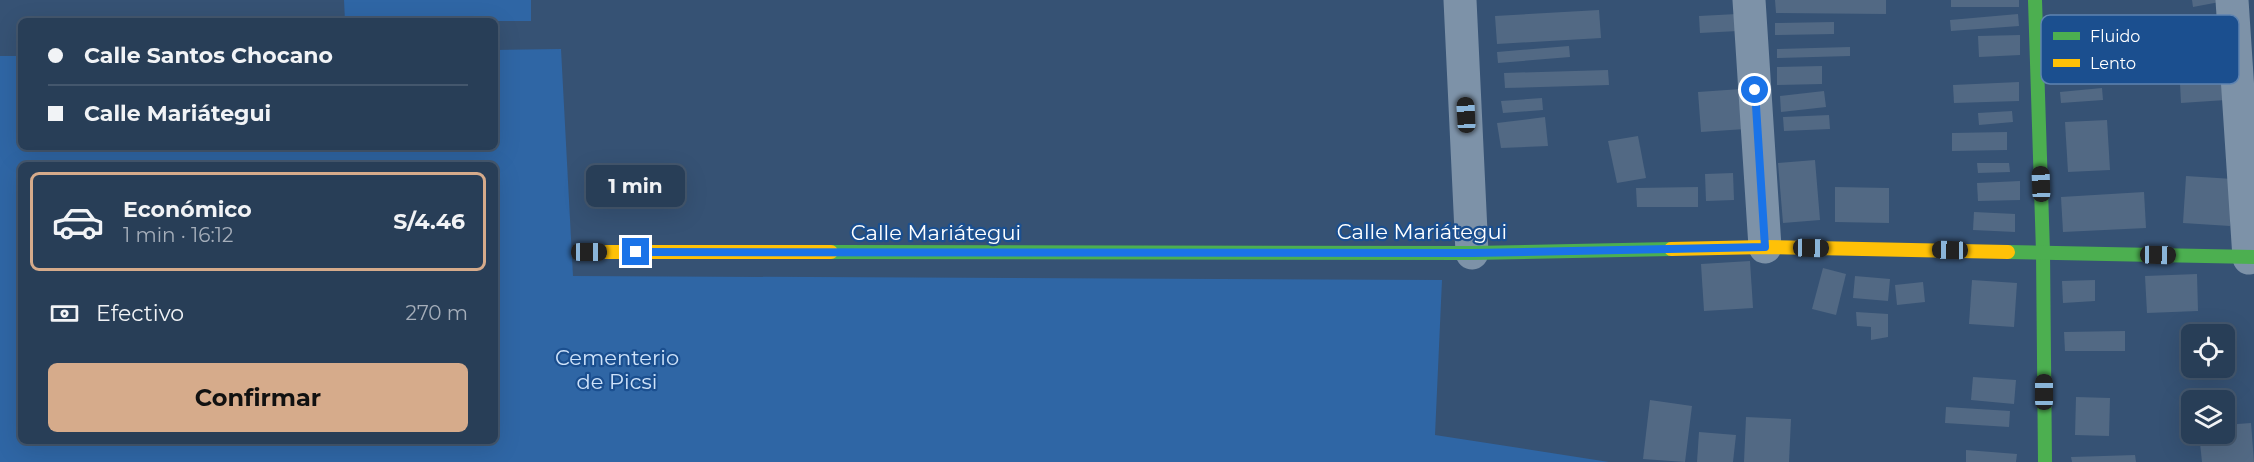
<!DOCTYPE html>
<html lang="es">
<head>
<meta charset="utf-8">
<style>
	:root { --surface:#283e57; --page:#30455d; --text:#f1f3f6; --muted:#a5aeba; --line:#44576d; --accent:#d6ab8b }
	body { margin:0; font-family:Montserrat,sans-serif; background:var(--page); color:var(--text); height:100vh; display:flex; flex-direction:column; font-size:22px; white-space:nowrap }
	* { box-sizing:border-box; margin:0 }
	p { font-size:20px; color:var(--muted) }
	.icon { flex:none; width:33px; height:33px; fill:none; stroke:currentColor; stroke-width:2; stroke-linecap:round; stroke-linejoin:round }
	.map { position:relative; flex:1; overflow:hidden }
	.drawer { position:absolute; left:18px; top:162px; width:480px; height:282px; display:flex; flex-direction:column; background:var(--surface); border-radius:9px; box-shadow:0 6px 24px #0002,0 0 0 2px var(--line) }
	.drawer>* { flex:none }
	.hud { position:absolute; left:18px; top:18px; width:480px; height:132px; border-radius:9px; box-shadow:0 6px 24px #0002,0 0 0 2px var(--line); display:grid; align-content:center; height:132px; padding:0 30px; background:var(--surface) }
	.controls { position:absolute; left:2181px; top:324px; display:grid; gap:12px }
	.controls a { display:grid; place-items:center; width:54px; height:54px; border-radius:9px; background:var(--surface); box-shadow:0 6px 24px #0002,0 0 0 2px var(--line); font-size:30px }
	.end { position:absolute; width:27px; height:27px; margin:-14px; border:8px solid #1a73e8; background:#fff; box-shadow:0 0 0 3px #fff }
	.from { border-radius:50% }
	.bubble { position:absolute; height:42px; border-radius:9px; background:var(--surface); box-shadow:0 6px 24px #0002,0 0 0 2px var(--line); font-size:20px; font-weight:700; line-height:42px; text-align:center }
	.car { position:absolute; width:18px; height:36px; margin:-18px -9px; border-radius:8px; box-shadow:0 0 4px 2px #0007; background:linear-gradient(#222 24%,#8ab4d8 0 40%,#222 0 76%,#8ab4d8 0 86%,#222 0) }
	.hud b { display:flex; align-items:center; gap:21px; height:57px; font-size:22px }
	.hud b+b { border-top:2px solid var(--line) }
	.hud i { width:15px; height:15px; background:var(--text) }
	ul { padding:10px 0 0; list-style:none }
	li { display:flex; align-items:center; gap:18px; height:99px; margin:0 12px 9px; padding:0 18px; border:3px solid transparent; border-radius:9px }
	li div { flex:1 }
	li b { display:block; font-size:22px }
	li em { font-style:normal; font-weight:700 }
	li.selected { border-color:var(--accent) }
	li>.icon { width:54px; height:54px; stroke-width:1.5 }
	.pay { display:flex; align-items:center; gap:15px; height:66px; padding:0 30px; font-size:22px }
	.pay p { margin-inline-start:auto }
	.action { display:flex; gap:12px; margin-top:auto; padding:12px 30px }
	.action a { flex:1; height:69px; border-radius:9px; background:var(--accent); color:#111; font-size:24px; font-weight:700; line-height:69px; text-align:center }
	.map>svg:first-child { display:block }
	.green { fill:#2f66a5; fill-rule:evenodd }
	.building { fill:#526984 }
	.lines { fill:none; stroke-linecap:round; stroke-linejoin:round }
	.street { stroke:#7d92a8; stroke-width:33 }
	.fast { stroke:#4caf50; stroke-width:14 }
	.slow { stroke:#ffc107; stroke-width:14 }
	.route { stroke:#1a73e8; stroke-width:8 }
	.labels { text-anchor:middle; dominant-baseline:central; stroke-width:4.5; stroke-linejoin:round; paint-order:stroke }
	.street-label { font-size:21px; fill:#fff; stroke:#1b4f8f }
	.park-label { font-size:21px; fill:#cfe3fa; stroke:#1b4f8f }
	.key { fill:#1b4f8f; stroke:#5f84b1; stroke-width:1.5 }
	.key-label { font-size:16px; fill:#fff }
</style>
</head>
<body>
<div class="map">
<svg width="2254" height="462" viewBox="0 0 2254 462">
	<rect width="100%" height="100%" fill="#365274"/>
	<g class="green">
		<path d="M 344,0 L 531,0 L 531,21 L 345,21 Z"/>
		<path d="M 561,49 L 573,276 L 1442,280 L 1435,435 L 1609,462 L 0,462 L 0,56 L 21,56 L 21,147 L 495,147 L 495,50 ZM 21,165 L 495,165 L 495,441 L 21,441 Z"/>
	</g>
	<g class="building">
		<path d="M 1775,0 L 1886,0 L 1886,14 L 1776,13 Z"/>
		<rect x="1951" y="0" width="68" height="7"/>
		<path d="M 2192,0 L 2225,0 L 2225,1 L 2193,7 Z"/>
		<path d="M 1599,10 L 1601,38 L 1497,44 L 1495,16 Z"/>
		<path d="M 1737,14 L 1738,31 L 1700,33 L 1699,16 Z"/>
		<path d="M 2018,14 L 2019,26 L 1951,31 L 1950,20 Z"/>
		<path d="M 1834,22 L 1834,34 L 1775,35 L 1775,23 Z"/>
		<path d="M 2020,35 L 2020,55 L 1979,57 L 1978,36 Z"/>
		<path d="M 1569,46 L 1570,57 L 1498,63 L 1497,52 Z"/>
		<path d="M 1850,47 L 1850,56 L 1777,58 L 1777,49 Z"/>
		<path d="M 1822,66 L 1822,84 L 1777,85 L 1777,67 Z"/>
		<path d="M 1608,70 L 1609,85 L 1505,88 L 1504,73 Z"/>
		<path d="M 2224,80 L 2226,100 L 2181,103 L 2180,83 Z"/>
		<path d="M 2019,82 L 2019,101 L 1954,103 L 1953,85 Z"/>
		<path d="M 2102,88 L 2103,100 L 2061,103 L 2060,92 Z"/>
		<path d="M 1741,89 L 1745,129 L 1701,132 L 1698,92 Z"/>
		<path d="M 1824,91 L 1826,107 L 1781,112 L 1780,96 Z"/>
		<path d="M 1542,98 L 1543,110 L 1503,113 L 1501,101 Z"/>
		<path d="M 2012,111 L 2013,122 L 1979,125 L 1978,113 Z"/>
		<path d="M 1829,115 L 1830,129 L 1784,131 L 1783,117 Z"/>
		<path d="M 1545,117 L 1548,146 L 1501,148 L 1497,123 Z"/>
		<path d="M 2107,120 L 2110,170 L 2068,172 L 2065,122 Z"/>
		<path d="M 2007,132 L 2007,150 L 1952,151 L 1952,133 Z"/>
		<path d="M 1638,136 L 1646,178 L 1617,183 L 1608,141 Z"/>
		<path d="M 1815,160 L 1820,220 L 1783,223 L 1778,163 Z"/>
		<path d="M 1977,163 L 2009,163 L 2010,172 L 1978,173 Z"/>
		<path d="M 1733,173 L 1734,200 L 1706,201 L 1705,174 Z"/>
		<path d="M 2186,176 L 2233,179 L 2230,226 L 2183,223 Z"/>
		<path d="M 2020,181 L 2020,200 L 1978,201 L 1977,183 Z"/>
		<path d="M 1698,187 L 1698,207 L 1637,207 L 1636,188 Z"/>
		<path d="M 1835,187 L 1889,188 L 1889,223 L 1835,222 Z"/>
		<path d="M 2144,192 L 2146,228 L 2063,232 L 2061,197 Z"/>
		<path d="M 1974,212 L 2015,214 L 2015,232 L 1973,230 Z"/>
		<path d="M 1750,261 L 1753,308 L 1704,311 L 1701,264 Z"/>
		<path d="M 1823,268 L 1846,274 L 1836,315 L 1812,309 Z"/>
		<path d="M 2197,274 L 2198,311 L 2147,313 L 2145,276 Z"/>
		<path d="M 1855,276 L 1890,279 L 1888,301 L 1853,298 Z"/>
		<path d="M 1972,280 L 2017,283 L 2014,327 L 1969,324 Z"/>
		<path d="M 2095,280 L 2095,301 L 2063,303 L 2062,281 Z"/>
		<path d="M 1923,282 L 1925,302 L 1897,305 L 1895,285 Z"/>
		<path d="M 1856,312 L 1888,314 L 1888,337 L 1871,340 L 1871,327 L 1857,326 Z"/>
		<path d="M 2125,331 L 2125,351 L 2065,351 L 2064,332 Z"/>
		<path d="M 1973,377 L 2016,380 L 2014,404 L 1971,400 Z"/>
		<path d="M 2076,397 L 2110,398 L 2109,436 L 2075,435 Z"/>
		<path d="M 1650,400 L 1692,406 L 1685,462 L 1643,459 Z"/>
		<path d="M 1946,407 L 2010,411 L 2009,427 L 1945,423 Z"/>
		<path d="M 1746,417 L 1791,419 L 1789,462 L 1744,462 Z"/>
		<path d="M 2251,423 L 2254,462 L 2202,462 L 2199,434 L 2224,434 L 2224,425 Z"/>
		<path d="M 1699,432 L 1736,435 L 1733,462 L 1697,462 Z"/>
		<path d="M 1966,450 L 2017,454 L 2016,462 L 1966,462 Z"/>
		<path d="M 2135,455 L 2136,462 L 2072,462 L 2071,457 Z"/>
	</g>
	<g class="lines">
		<g class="street">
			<path d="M 1460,0 L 1472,253"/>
			<path d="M 1749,0 L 1765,247"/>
			<path d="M 2232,0 L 2249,258"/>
		</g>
		<g class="fast">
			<path d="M 2035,0 L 2043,252 L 2045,462"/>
			<path d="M 831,252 L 1472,253 L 1671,249"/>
			<path d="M 2008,252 L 2254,257"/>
		</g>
		<g class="slow">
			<path d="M 1671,249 L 1765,247 L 2008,252"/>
			<path d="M 589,252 L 831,252"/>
		</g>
	</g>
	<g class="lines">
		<path class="route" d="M 636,252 L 1472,253 L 1765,247 L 1755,90"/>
	</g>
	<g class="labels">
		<g class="street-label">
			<text x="1422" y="231">Calle Mariátegui</text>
			<text x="936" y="232">Calle Mariátegui</text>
		</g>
		<g class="park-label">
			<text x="617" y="357">Cementerio<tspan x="617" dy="24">de Picsi</tspan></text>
		</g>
	</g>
	<rect x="2041" y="15" width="198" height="69" rx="9" class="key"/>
	<rect x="2053" y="32" width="27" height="8" fill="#4caf50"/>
	<rect x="2053" y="59" width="27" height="8" fill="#ffc107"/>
	<g class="key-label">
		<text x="2090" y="42">Fluido</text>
		<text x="2090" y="69">Lento</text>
	</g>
</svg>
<div class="controls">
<a><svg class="icon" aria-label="locate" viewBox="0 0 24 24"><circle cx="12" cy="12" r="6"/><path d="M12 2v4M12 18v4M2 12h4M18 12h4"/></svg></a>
<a><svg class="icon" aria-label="layers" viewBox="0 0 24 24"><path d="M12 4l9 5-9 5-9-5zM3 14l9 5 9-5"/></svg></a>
</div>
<i class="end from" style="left:1755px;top:90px"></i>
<i class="end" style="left:636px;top:252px"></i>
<div class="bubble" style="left:586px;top:165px;width:99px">1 min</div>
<i class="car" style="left:1466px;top:115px;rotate:357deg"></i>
<i class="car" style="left:2041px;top:184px;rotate:358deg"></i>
<i class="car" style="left:1811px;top:248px;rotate:91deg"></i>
<i class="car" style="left:1950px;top:250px;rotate:271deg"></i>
<i class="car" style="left:589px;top:252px;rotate:90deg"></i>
<i class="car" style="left:2158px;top:255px;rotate:91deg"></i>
<i class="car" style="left:2044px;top:392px;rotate:0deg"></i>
<div class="hud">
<b><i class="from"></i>Calle Santos Chocano</b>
<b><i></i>Calle Mariátegui</b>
</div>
<section class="drawer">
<ul>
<li class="selected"><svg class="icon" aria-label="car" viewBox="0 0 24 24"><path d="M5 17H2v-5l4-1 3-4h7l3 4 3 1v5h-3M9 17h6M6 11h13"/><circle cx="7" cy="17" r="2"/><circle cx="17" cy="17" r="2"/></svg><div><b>Económico</b><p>1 min · 16:12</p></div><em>S/4.46</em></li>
</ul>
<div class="pay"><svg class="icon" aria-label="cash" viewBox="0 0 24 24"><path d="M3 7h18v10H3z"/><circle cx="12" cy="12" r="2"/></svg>Efectivo<p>270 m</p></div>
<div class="action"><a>Confirmar</a></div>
</section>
</div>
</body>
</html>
